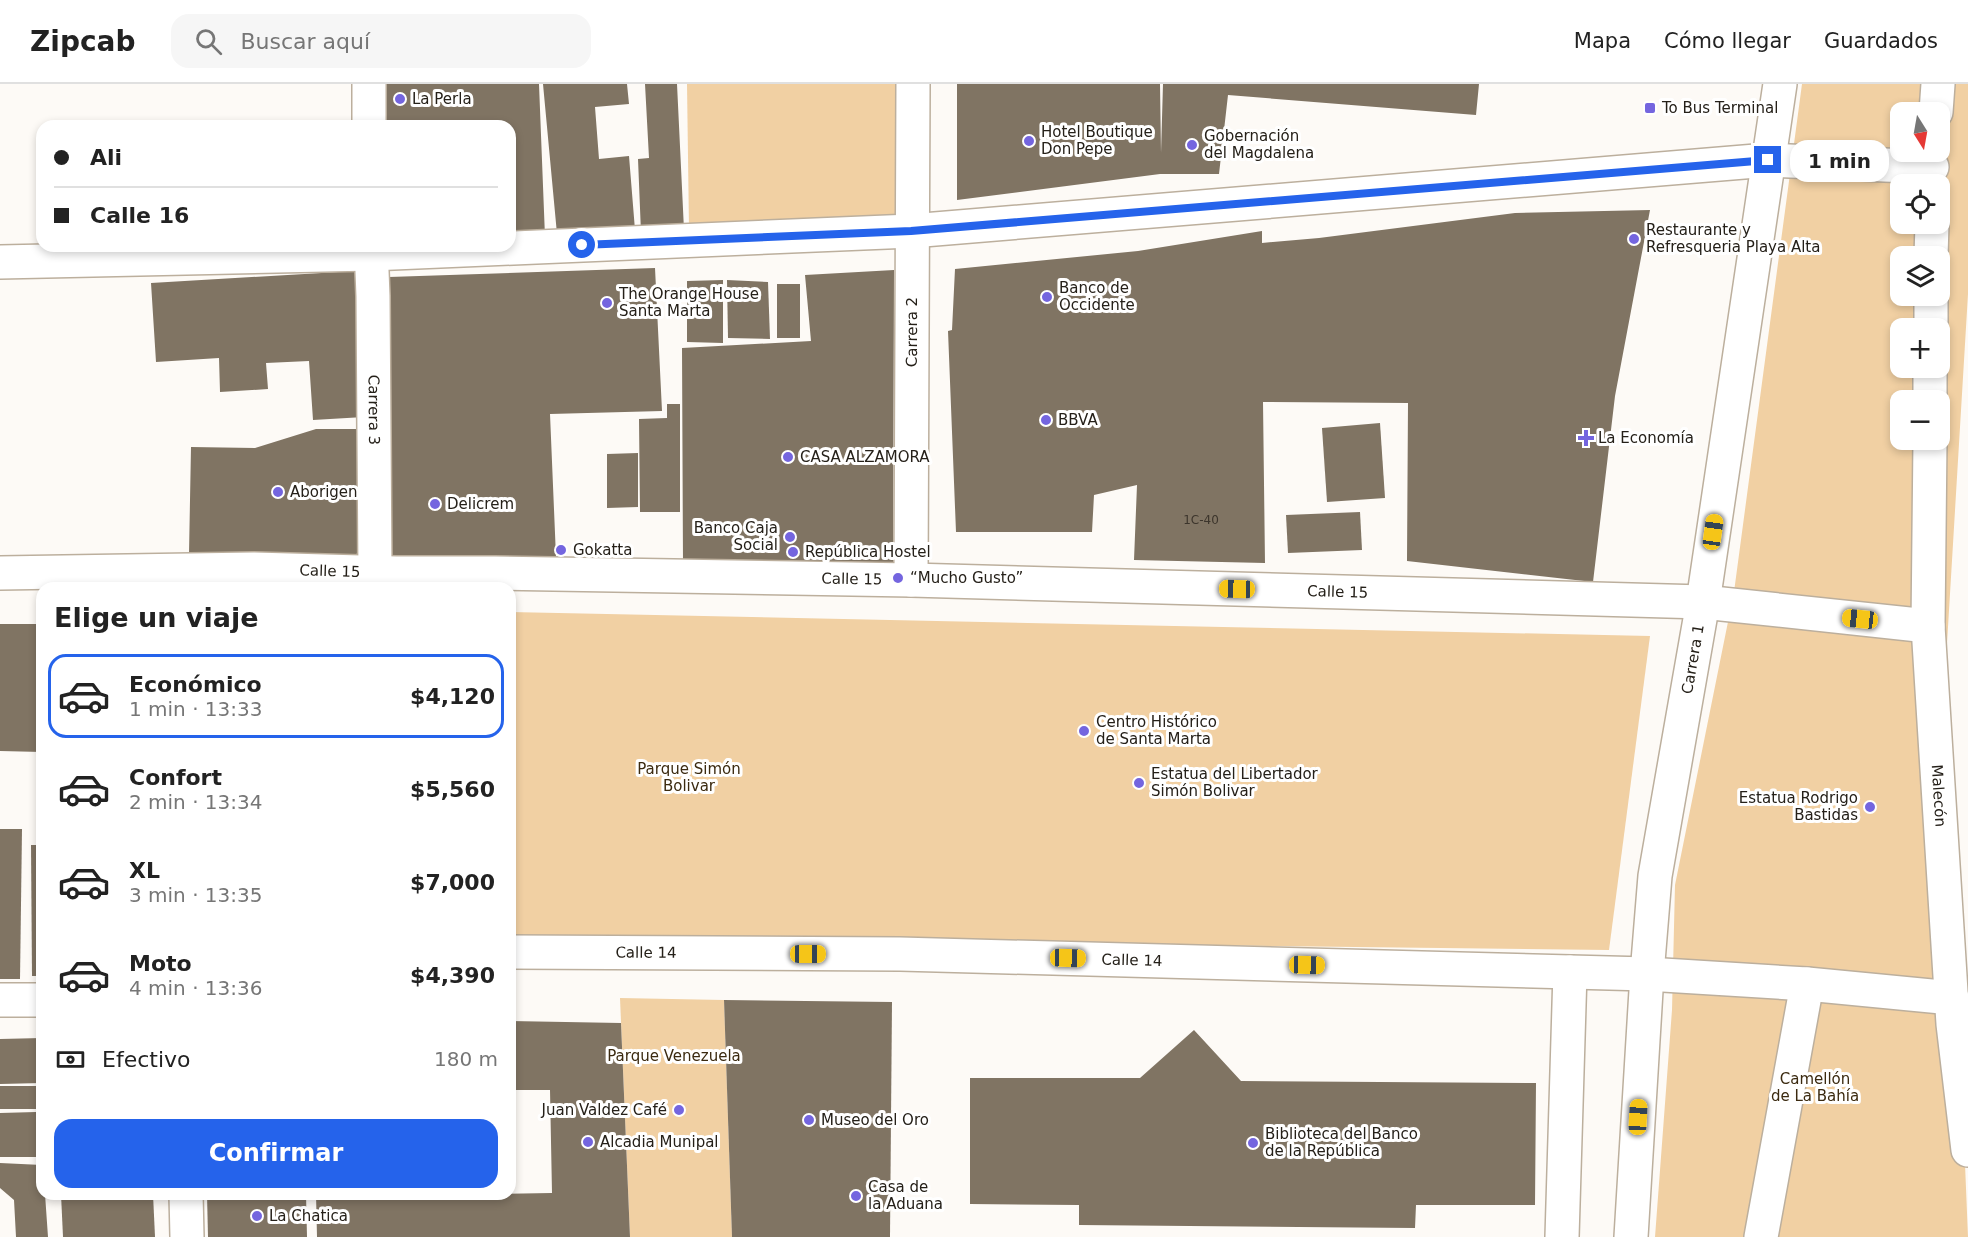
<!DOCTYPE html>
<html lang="es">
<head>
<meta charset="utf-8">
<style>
	:root { --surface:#fff; --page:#f6f6f6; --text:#222; --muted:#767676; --line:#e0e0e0; --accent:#2563eb }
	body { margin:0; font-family:"DejaVu Sans",sans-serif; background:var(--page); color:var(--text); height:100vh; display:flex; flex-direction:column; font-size:22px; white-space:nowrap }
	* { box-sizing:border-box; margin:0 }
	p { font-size:20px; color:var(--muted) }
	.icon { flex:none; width:33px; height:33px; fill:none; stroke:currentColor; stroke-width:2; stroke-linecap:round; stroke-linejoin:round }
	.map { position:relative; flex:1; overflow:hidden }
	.sheet { position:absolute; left:36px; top:498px; width:480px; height:618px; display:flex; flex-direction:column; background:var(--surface); border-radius:18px; box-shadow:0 3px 9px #0003 }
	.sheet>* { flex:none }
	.top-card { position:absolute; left:36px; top:36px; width:480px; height:132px; border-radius:18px; box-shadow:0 3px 9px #0003; display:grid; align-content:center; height:132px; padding:0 18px; background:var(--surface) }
	.needle { width:39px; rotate:169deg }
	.buttons { position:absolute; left:1890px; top:18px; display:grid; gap:12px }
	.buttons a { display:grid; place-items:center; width:60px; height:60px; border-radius:12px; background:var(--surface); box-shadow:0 3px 9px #0003; font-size:30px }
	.end { position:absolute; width:27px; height:27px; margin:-14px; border:8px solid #2563eb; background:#fff; box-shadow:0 0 0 3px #fff }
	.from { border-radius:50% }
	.bubble { position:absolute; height:42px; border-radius:18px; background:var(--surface); box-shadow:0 3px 9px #0003; font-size:20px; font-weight:600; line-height:42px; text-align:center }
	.car { position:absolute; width:18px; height:36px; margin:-18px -9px; border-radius:8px; box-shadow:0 0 4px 2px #0007; background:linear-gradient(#f5c518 24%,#345 0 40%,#f5c518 0 76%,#345 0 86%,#f5c518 0) }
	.top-card b { display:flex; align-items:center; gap:21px; height:57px; font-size:22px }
	.top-card b+b { border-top:2px solid var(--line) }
	.top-card i { width:15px; height:15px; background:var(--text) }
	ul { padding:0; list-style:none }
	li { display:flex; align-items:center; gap:18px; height:84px; margin:0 12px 9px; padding:0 6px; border:3px solid transparent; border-radius:18px }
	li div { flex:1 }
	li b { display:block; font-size:22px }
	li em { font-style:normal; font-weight:600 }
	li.on { border-color:var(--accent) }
	li>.icon { width:54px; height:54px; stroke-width:1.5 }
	h2 { padding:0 18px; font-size:27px; line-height:72px }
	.pay { display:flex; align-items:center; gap:15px; height:66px; padding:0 18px; font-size:22px }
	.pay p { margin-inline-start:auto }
	.action { display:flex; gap:12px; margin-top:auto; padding:12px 18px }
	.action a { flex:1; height:69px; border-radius:18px; background:var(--accent); color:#fff; font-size:24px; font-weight:600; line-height:69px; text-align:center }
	header { display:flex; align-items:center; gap:36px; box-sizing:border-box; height:84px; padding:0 30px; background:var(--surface); border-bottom:2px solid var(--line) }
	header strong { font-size:28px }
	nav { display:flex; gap:33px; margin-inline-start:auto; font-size:21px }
	.search { width:420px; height:54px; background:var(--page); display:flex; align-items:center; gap:15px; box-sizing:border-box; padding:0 21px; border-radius:18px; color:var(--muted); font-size:22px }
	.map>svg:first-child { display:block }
	.green { fill:#f1d0a3; fill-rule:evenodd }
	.building { fill:#807463 }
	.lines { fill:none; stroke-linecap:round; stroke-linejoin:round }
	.minor-casing { stroke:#bcaf9d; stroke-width:36 }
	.minor { stroke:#fff; stroke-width:33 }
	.route { stroke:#2563eb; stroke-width:8 }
	.poi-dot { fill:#7465df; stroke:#fff; stroke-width:2 }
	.labels { text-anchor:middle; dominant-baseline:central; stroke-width:6; stroke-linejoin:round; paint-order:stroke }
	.number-label { font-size:12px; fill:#3c352c }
	.poi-label { font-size:15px; fill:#252019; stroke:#fff; text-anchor:start }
	.street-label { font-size:15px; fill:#252019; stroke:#fff }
	.park-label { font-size:15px; fill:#3b2a10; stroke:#fff }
</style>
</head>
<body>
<header>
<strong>Zipcab</strong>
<div class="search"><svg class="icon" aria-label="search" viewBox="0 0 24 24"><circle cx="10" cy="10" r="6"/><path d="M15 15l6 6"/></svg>Buscar aquí</div>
<nav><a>Mapa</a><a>Cómo llegar</a><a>Guardados</a></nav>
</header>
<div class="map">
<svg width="1968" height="1153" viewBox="0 0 1968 1153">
	<rect width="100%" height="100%" fill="#fdfaf6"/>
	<g class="green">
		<path d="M 687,0 L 899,0 L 901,141 L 689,145 Z"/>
		<path d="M 1802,0 L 1968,0 L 1968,210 L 1945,593 L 1968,1153 L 1655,1153 L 1672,926 L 1675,801 L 1734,508 ZM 1900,28 L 1940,28 L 1940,68 L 1900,68 ZM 1900,100 L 1940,100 L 1940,140 L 1900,140 ZM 1900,172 L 1940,172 L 1940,212 L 1900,212 ZM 1900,244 L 1940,244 L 1940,284 L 1900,284 ZM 1900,316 L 1940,316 L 1940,356 L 1900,356 Z"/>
		<path d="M 510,528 L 1650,552 L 1609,866 L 510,853 Z"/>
		<path d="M 620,914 L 724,916 L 732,1153 L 630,1153 Z"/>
	</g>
	<g class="building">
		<path d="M 381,0 L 539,0 L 545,153 L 510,154 L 510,42 L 382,42 Z"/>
		<path d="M 543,0 L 627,0 L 629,20 L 595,23 L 599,75 L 629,72 L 635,146 L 557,150 Z"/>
		<path d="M 645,0 L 677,0 L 684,146 L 641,149 L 638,75 L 649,74 Z"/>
		<path d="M 957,0 L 1160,0 L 1161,69 L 1163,0 L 1479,0 L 1476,31 L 1228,11 L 1219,90 L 1160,90 L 957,116 Z"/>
		<path d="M 1650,126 L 1615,312 L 1593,498 L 1407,477 L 1408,319 L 1263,318 L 1265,479 L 1134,476 L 1137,401 L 1094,411 L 1092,448 L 956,448 L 948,247 L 952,246 L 955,185 L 1138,167 L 1262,147 L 1262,159 L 1319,154 L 1515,129 Z"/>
		<path d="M 655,184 L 662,327 L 550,330 L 556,473 L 389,487 L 389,193 Z"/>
		<path d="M 894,186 L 893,483 L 683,481 L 682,264 L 811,257 L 805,191 Z"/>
		<path d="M 355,187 L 364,333 L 313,336 L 309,277 L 266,279 L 268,305 L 220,308 L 219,274 L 156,278 L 151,199 Z"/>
		<path d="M 723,196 L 723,259 L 687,258 L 687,197 Z"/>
		<path d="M 727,196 L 768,198 L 770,255 L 728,254 Z"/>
		<rect x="777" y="200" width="23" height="54"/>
		<path d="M 667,320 L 680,320 L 680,428 L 640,428 L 639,335 L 667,334 Z"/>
		<path d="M 1380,339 L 1385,414 L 1327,418 L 1322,344 Z"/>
		<path d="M 316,345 L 365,345 L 366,452 L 355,473 L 189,470 L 191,363 L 255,364 Z"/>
		<path d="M 638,369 L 638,423 L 607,424 L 607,370 Z"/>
		<path d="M 1360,428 L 1362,466 L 1288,469 L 1286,431 Z"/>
		<path d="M 0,540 L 42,540 L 42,668 L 0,667 Z"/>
		<path d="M 0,745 L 22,745 L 20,895 L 0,895 Z"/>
		<path d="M 31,761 L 42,761 L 42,892 L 32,892 Z"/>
		<path d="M 724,916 L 892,918 L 890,1153 L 732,1153 Z"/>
		<path d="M 510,937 L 621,939 L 630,1153 L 317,1153 L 316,1110 L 356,1110 L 356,1112 L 552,1109 L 550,1006 L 510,1006 Z"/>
		<path d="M 1194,946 L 1241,997 L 1536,999 L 1535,1121 L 1416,1121 L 1415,1144 L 1079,1141 L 1079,1121 L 970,1120 L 970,994 L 1140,994 Z"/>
		<path d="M 42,954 L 42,999 L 0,1000 L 0,955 Z"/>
		<rect x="0" y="1002" width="42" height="23"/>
		<path d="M 36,1028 L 36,1073 L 0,1073 L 0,1029 Z"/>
		<path d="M 0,1079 L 42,1081 L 42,1110 L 45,1110 L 48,1153 L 16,1153 L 14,1116 L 0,1104 Z"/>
		<path d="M 61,1110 L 153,1110 L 155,1153 L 63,1153 Z"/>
		<path d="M 207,1110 L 306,1110 L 307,1153 L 208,1153 Z"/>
	</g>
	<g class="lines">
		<defs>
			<g id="minor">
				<path d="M 369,0 L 369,42"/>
				<path d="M 1936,28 L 1938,0"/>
				<path id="s1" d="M 371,162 L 373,212 L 375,489"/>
				<path d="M 1931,172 L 1932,140"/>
				<path d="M 0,178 L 371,170 L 911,147 L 1768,76 L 1932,83"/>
				<path d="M 1931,244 L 1931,212"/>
				<path d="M 1930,316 L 1930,284"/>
				<path id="s2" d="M 1930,356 L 1928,542 L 1953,940 L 1968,1066"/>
				<path id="s3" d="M 0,489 L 254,485 L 396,489 L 495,489 L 911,496 L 1703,518 L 1928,542"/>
				<path id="s4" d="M 911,496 L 913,0"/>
				<path id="s5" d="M 510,868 L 900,870 L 1647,890 L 1807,900 L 1952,914"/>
				<path d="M 0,916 L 42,916"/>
				<path d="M 186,1110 L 187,1153"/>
				<path d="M 1562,1153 L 1570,888"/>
				<path id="s6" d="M 1631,1153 L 1647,890 L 1655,792 L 1703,518 L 1780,0"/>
				<path d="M 1761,1153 L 1807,900"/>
			</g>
		</defs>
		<use href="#minor" class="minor-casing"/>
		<use href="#minor" class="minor"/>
	</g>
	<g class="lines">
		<path class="route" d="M 582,161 L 911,147 L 1768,76"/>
	</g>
	<g class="poi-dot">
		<circle cx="400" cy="15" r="6"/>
		<rect x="1644" y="18" width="12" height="12" rx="3"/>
		<circle cx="1029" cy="57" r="6"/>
		<circle cx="1192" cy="61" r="6"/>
		<circle cx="1634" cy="155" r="6"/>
		<circle cx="1047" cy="213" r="6"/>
		<circle cx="607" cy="219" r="6"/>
		<circle cx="1046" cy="336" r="6"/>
		<path d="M1583 345h6v6h6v6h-6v6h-6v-6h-6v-6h6z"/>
		<circle cx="788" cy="373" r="6"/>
		<circle cx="278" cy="408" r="6"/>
		<circle cx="435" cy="420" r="6"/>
		<circle cx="790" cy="453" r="6"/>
		<circle cx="561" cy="466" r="6"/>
		<circle cx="793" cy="468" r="6"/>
		<circle cx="898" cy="494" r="6"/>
		<circle cx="1084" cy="647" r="6"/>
		<circle cx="1139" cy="699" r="6"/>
		<circle cx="1870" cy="723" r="6"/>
		<circle cx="679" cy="1026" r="6"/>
		<circle cx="809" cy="1036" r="6"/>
		<circle cx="588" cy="1058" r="6"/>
		<circle cx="1253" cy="1059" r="6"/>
		<circle cx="856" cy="1112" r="6"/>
		<circle cx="257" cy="1132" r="6"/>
	</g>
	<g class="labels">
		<g class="number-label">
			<text x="1201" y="436">1C-40</text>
		</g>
		<g class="poi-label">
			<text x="412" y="15">La Perla</text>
			<text x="1662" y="24">To Bus Terminal</text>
			<text x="1041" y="48">Hotel Boutique<tspan x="1041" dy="17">Don Pepe</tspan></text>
			<text x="1204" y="52">Gobernación<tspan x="1204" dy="17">del Magdalena</tspan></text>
			<text x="1646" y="146">Restaurante y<tspan x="1646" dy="17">Refresqueria Playa Alta</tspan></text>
			<text x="1059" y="204">Banco de<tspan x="1059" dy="17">Occidente</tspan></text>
			<text x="619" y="210">The Orange House<tspan x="619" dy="17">Santa Marta</tspan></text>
			<text x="1058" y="336">BBVA</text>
			<text x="1598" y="354">La Economía</text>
			<text x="800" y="373">CASA ALZAMORA</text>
			<text x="290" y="408">Aborigen</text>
			<text x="447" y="420">Delicrem</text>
			<text x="778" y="444" text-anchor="end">Banco Caja<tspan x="778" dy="17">Social</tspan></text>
			<text x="573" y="466">Gokatta</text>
			<text x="805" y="468">República Hostel</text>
			<text x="910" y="494">“Mucho Gusto”</text>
			<text x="1096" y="638">Centro Histórico<tspan x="1096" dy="17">de Santa Marta</tspan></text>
			<text x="1151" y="690">Estatua del Libertador<tspan x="1151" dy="17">Simón Bolivar</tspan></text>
			<text x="1858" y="714" text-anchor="end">Estatua Rodrigo<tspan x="1858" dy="17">Bastidas</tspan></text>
			<text x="667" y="1026" text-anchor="end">Juan Valdez Café</text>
			<text x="821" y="1036">Museo del Oro</text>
			<text x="1265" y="1050">Biblioteca del Banco<tspan x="1265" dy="17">de la República</tspan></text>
			<text x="600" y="1058">Alcadia Munipal</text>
			<text x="868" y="1103">Casa de<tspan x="868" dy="17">la Aduana</tspan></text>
			<text x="269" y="1132">La Chatica</text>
		</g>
		<g class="street-label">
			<text stroke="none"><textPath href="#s4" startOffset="248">Carrera 2</textPath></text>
			<text stroke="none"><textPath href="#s1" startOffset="164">Carrera 3</textPath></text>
			<text stroke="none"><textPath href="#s3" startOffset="330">Calle 15</textPath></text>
			<text stroke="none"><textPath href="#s3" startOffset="852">Calle 15</textPath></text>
			<text stroke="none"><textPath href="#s3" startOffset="1338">Calle 15</textPath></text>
			<text stroke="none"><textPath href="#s6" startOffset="582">Carrera 1</textPath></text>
			<text stroke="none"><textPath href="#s2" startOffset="356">Malecón</textPath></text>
			<text stroke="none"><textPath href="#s5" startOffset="136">Calle 14</textPath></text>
			<text stroke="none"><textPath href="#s5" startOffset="622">Calle 14</textPath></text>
		</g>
		<g class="park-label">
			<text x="689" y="685">Parque Simón<tspan x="689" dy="17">Bolivar</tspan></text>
			<text x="674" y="972">Parque Venezuela</text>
			<text x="1815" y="995">Camellón<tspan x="1815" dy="17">de La Bahía</tspan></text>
		</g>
	</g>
</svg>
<div class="buttons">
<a><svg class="needle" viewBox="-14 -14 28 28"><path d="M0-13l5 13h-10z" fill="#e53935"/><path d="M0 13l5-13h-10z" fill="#767676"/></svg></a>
<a><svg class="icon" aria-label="locate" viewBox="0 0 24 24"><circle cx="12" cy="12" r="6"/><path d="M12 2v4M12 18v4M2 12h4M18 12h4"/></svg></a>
<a><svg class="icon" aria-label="layers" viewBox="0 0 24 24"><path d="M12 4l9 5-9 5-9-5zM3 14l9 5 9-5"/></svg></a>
<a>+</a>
<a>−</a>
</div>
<i class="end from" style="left:582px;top:161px"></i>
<i class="end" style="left:1768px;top:76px"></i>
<div class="bubble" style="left:1790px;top:56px;width:99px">1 min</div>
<i class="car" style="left:1713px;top:448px;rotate:8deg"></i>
<i class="car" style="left:1237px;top:505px;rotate:271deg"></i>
<i class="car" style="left:1860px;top:535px;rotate:276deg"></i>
<i class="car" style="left:808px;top:870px;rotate:90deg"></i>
<i class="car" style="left:1068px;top:874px;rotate:91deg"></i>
<i class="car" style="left:1307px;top:881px;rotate:91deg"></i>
<i class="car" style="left:1638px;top:1033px;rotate:3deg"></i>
<div class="top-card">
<b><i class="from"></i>Ali</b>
<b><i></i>Calle 16</b>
</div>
<section class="sheet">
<h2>Elige un viaje</h2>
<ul>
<li class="on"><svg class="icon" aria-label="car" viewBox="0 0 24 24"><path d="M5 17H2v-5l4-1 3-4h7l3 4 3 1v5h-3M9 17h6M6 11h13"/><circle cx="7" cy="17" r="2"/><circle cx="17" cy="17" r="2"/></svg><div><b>Económico</b><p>1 min · 13:33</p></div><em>$4,120</em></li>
<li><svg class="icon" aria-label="car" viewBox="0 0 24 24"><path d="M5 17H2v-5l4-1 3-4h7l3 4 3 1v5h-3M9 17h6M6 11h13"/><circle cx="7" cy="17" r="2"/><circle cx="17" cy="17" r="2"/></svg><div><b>Confort</b><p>2 min · 13:34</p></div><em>$5,560</em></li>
<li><svg class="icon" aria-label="car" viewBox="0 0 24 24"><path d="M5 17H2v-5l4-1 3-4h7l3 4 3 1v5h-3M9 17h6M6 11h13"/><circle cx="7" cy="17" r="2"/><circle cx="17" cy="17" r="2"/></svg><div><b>XL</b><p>3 min · 13:35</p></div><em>$7,000</em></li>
<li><svg class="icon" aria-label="car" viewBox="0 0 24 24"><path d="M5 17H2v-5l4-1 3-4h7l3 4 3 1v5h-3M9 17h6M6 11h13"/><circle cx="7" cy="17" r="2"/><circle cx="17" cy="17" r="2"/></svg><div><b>Moto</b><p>4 min · 13:36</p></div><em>$4,390</em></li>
</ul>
<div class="pay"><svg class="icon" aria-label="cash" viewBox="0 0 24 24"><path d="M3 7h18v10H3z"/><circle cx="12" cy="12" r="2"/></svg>Efectivo<p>180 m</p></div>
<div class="action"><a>Confirmar</a></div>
</section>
</div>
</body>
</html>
